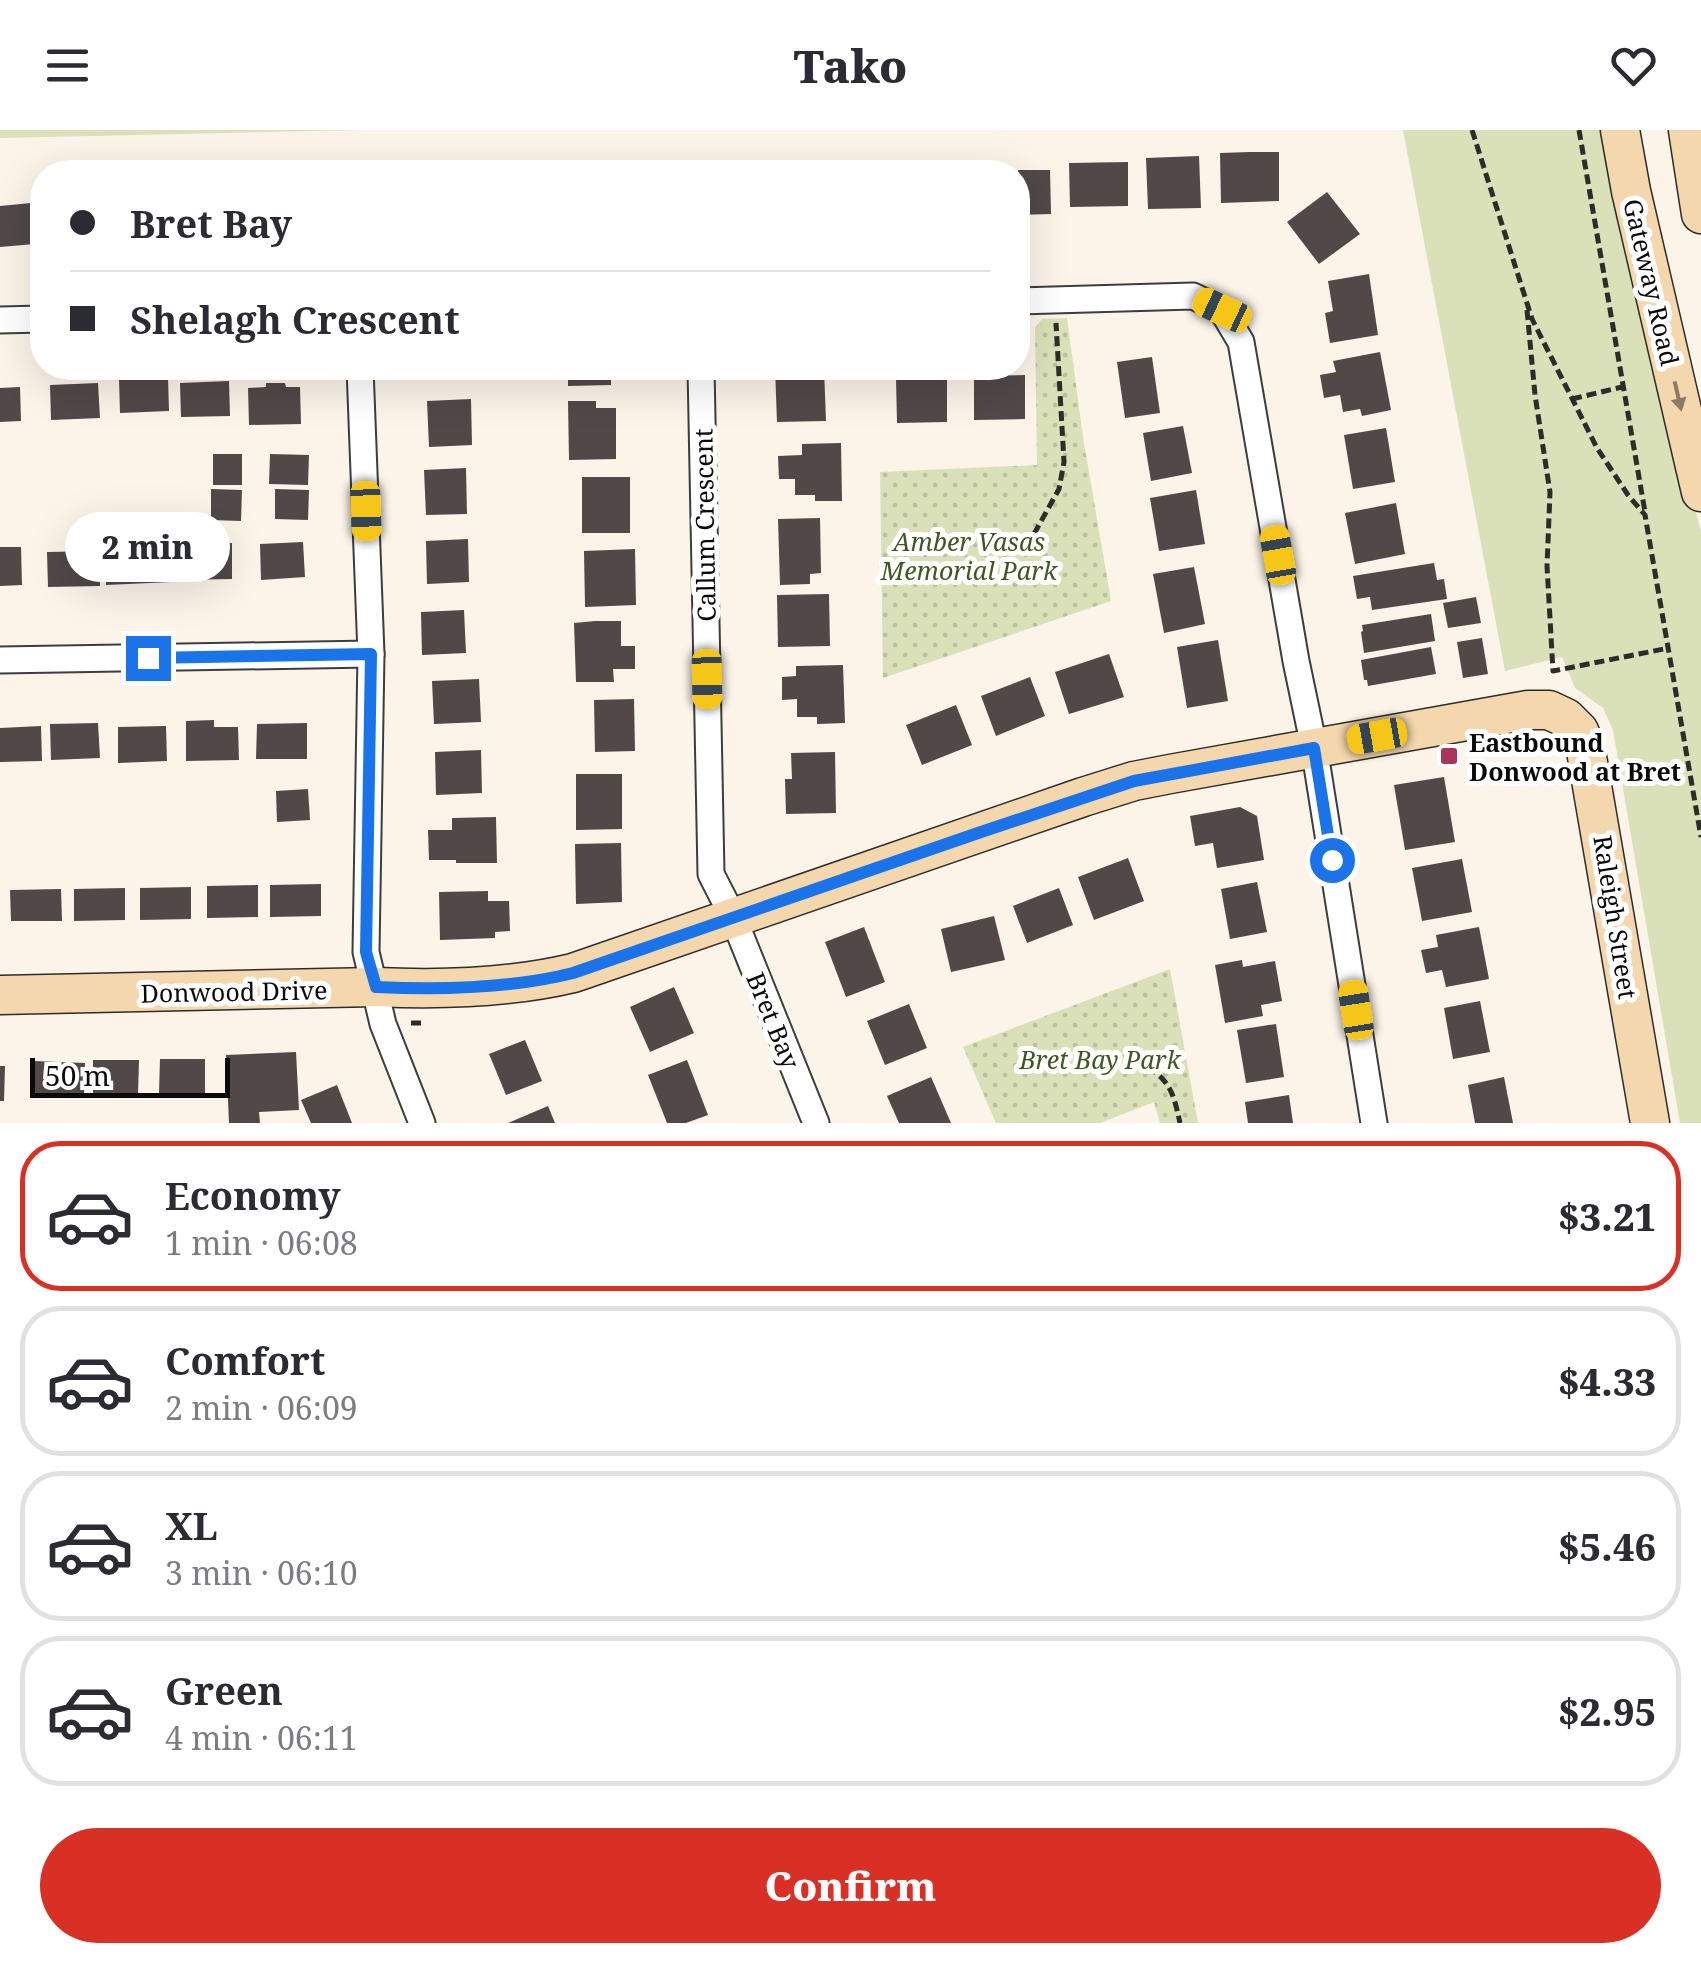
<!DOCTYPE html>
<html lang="en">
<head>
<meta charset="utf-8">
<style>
	:root { --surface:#fff; --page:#f2f2f3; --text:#2b2b33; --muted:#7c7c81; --line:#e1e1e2; --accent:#d93025 }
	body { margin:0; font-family:"Noto Serif",serif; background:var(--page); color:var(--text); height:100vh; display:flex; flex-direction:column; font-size:38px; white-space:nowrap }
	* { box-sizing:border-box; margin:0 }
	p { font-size:32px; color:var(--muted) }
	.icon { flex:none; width:55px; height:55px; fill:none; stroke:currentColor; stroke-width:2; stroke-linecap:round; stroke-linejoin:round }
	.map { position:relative; height:993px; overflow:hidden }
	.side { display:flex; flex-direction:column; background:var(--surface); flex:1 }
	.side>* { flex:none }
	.banner { position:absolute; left:30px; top:30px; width:1000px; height:220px; border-radius:40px; box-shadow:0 10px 40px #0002; display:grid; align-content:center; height:220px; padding:0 40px; background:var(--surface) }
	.scale { position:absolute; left:30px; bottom:25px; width:200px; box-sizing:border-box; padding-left:10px; border:5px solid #0a0a0a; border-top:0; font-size:28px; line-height:35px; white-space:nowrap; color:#0a0a0a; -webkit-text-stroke:8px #fff; paint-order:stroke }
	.end { position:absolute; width:45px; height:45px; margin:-22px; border:12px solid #1a73e8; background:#fff; box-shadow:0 0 0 5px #fff }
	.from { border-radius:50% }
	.bubble { position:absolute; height:70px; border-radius:35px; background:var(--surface); box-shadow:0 10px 40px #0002; font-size:32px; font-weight:800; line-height:70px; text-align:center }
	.car { position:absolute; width:30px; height:60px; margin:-30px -15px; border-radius:12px; box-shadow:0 0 8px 2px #0007; background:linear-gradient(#f5c518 24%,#345 0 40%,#f5c518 0 76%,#345 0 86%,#f5c518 0) }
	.banner b { display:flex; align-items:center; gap:35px; height:95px; font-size:38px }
	.banner b+b { border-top:2px solid var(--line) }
	.banner i { width:25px; height:25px; background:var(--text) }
	ul { padding:18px 0 0; list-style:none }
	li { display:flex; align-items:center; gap:30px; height:150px; margin:0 20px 15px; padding:0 20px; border:5px solid var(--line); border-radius:40px }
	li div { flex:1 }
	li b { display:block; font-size:38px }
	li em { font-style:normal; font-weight:800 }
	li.current { border-color:var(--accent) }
	li>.icon { width:90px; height:90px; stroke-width:1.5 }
	.primary-button { display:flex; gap:20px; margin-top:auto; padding:20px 40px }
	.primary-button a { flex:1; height:115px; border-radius:60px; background:var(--accent); color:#fff; font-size:40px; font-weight:800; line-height:115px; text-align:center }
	header { display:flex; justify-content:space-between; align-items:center; height:130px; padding:0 40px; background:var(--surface); font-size:45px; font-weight:800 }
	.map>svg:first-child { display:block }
	.grass { fill:#dae1b8 }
	.park { fill:url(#park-dots) }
	.building { fill:#514848 }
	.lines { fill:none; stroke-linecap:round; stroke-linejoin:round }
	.street-casing { stroke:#3d3d3d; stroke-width:29 }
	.secondary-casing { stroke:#2c2c2c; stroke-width:41 }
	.path { stroke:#2c2c2c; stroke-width:5; stroke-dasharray:10 5; stroke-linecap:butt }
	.street { stroke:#fff; stroke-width:25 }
	.secondary { stroke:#f4d7ac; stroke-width:38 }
	.oneway { fill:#8b7b63 }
	.route { stroke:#1a73e8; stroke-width:12 }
	.poi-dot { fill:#a7355c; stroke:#fff; stroke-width:4 }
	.labels { text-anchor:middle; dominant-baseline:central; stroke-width:10; stroke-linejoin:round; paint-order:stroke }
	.street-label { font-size:25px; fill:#0a0a0a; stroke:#fff }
	.park-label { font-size:25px; font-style:italic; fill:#3e5824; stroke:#fff }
	.poi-label { font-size:25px; font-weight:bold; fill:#0a0a0a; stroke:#fff; text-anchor:start }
</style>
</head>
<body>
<header><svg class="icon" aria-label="menu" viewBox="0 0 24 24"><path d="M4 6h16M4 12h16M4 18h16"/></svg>Tako<svg class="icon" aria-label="heart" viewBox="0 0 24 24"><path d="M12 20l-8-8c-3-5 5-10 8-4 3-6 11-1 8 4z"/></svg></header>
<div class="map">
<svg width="1701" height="993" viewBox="0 0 1701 993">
	<defs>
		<pattern id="park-dots" width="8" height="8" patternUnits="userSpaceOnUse" patternTransform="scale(2.5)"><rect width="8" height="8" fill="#dae1b8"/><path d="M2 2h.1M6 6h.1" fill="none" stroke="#bac09d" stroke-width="1.8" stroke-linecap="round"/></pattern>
	</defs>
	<rect width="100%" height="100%" fill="#fcf3e9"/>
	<g class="grass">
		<path d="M 0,0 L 361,0 L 0,8 Z"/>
		<path d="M 1403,0 L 1608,0 L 1634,136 L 1701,402 L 1701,993 L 1680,993 L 1613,600 L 1603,578 L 1575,558 L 1562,527 L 1505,541 Z"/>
	</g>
	<g class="park">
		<path d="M 1067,188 L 1083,307 L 1111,471 L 883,548 L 880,342 L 1037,335 L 1035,198 L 1042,189 Z"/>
		<path d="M 1170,839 L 1198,993 L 1160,993 L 1154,972 L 1100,993 L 996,993 L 963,917 Z"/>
	</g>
	<g class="building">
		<path d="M 1249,22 L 1279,22 L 1279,71 L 1221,73 L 1220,23 Z"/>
		<path d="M 1199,26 L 1201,78 L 1148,79 L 1146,28 Z"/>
		<path d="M 1128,32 L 1128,76 L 1070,77 L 1069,33 Z"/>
		<path d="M 978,36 L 978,42 L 922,42 L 922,39 Z"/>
		<path d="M 841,37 L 841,42 L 779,42 L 779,38 Z"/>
		<path d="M 1018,40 L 1050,40 L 1051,84 L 1018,85 Z"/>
		<path d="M 1327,62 L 1360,104 L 1319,134 L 1287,92 Z"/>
		<path d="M 31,73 L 35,114 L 0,117 L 0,76 Z"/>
		<path d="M 1369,144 L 1378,205 L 1330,213 L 1325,183 L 1333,181 L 1328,151 Z"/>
		<path d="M 1380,222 L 1391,280 L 1362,286 L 1360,279 L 1343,282 L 1340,265 L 1324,268 L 1320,245 L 1336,242 L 1333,231 Z"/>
		<path d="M 1152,227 L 1160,283 L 1125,288 L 1117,232 Z"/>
		<path d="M 431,238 L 496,238 L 496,244 L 432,245 Z"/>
		<path d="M 568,238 L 611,238 L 611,255 L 568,256 Z"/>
		<path d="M 775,238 L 824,238 L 826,291 L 777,292 Z"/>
		<path d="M 1025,245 L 1025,289 L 974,290 L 974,246 Z"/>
		<path d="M 168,247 L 169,281 L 120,283 L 119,249 Z"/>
		<path d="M 921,248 L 947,248 L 947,292 L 897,293 L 896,249 Z"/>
		<path d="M 229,251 L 230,286 L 181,287 L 180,253 Z"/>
		<path d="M 98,253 L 100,288 L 51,290 L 50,255 Z"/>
		<path d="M 266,253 L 285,253 L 286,257 L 300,257 L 301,294 L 249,295 L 248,258 L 266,257 Z"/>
		<path d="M 20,257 L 21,291 L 0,292 L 0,258 Z"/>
		<path d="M 471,269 L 472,315 L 429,317 L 427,271 Z"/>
		<path d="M 568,271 L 596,271 L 596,278 L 616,278 L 616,329 L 569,330 Z"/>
		<path d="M 1183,296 L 1192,343 L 1151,351 L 1143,303 Z"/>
		<path d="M 1386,298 L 1395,352 L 1353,359 L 1344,305 Z"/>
		<path d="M 841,313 L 842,371 L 815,371 L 815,365 L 795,365 L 795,349 L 779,349 L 778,326 L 802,325 L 802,314 Z"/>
		<rect x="213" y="324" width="29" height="31"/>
		<path d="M 270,324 L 309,325 L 308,355 L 269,354 Z"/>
		<path d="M 466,338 L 467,384 L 426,385 L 424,340 Z"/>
		<rect x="582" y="347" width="48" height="56"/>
		<path d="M 211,359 L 242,360 L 241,391 L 211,390 Z"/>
		<path d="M 275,359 L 309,360 L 308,390 L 275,389 Z"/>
		<path d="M 1196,360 L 1205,414 L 1159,421 L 1150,368 Z"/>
		<path d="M 1396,373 L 1405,424 L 1355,434 L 1345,383 Z"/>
		<path d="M 820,388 L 821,443 L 810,444 L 810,454 L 780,455 L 778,389 Z"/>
		<path d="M 468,409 L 469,452 L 427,454 L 426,411 Z"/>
		<path d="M 303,412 L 305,447 L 261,450 L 260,414 Z"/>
		<path d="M 232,413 L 232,449 L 181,450 L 181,414 Z"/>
		<path d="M 170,415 L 171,452 L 106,455 L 105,418 Z"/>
		<path d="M 0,417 L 21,417 L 22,455 L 0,456 Z"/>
		<path d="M 635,419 L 636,475 L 585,477 L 584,421 Z"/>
		<path d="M 99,421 L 100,456 L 48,457 L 47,422 Z"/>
		<path d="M 1434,433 L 1437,450 L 1444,449 L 1447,469 L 1372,480 L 1370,467 L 1357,469 L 1353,446 Z"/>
		<path d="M 1194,437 L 1205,494 L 1164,503 L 1153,444 Z"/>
		<path d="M 829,464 L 830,516 L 778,517 L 777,465 Z"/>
		<path d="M 1476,467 L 1481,493 L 1448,498 L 1443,473 Z"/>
		<path d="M 464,480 L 466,523 L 422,525 L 421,482 Z"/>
		<path d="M 1431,484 L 1435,511 L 1364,523 L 1361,502 L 1363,501 L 1362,495 Z"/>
		<path d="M 595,491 L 621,491 L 621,516 L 635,516 L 635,539 L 613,539 L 614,552 L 576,552 L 574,493 Z"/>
		<path d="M 1482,508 L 1488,544 L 1463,548 L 1457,512 Z"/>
		<path d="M 1218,510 L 1228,571 L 1187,578 L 1177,517 Z"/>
		<path d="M 1431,517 L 1436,544 L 1368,556 L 1367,550 L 1364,550 L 1361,530 Z"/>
		<path d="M 1109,524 L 1124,567 L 1069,584 L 1055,542 Z"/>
		<path d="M 843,535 L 845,593 L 817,594 L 817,587 L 797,587 L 797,569 L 782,570 L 782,547 L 796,546 L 796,536 Z"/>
		<path d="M 1030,547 L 1045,586 L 996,606 L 981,566 Z"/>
		<path d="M 479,549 L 481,592 L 434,594 L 432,551 Z"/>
		<path d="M 634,569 L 635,621 L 595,622 L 594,570 Z"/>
		<path d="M 956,575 L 972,615 L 922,635 L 906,595 Z"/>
		<path d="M 214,590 L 214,597 L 238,597 L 239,630 L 186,631 L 186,591 Z"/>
		<path d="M 98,593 L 100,628 L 51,630 L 50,594 Z"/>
		<path d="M 307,593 L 307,629 L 256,629 L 257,594 Z"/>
		<path d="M 41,596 L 42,631 L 0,632 L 0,598 Z"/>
		<path d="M 166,596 L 167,631 L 118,633 L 118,597 Z"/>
		<path d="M 481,620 L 482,663 L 436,665 L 435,622 Z"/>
		<path d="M 835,622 L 836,683 L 786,684 L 785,649 L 792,649 L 791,623 Z"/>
		<path d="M 576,644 L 622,644 L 622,699 L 576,700 Z"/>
		<path d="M 1444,647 L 1455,712 L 1405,720 L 1394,655 Z"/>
		<path d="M 308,659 L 310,690 L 277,692 L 276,661 Z"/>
		<path d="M 1240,677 L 1257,686 L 1264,730 L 1217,738 L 1213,713 L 1195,716 L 1190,686 Z"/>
		<path d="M 496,687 L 497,733 L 456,733 L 456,730 L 429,730 L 428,700 L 452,700 L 452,688 Z"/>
		<path d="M 621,713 L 622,772 L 576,774 L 575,714 Z"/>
		<path d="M 1128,728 L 1144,771 L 1094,790 L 1078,747 Z"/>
		<path d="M 1462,729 L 1472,782 L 1422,791 L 1412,738 Z"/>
		<path d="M 1257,752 L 1267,802 L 1230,809 L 1221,759 Z"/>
		<path d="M 321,754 L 321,786 L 270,787 L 270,755 Z"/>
		<path d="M 258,755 L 258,787 L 207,788 L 207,756 Z"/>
		<path d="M 191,757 L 191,789 L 140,790 L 140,758 Z"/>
		<path d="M 125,758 L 125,790 L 74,791 L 74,759 Z"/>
		<path d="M 1059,758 L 1073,795 L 1027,813 L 1013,776 Z"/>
		<path d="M 61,759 L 62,791 L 11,791 L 10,760 Z"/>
		<path d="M 488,761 L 488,771 L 509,771 L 510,801 L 495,802 L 495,808 L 440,810 L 439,762 Z"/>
		<path d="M 994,786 L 1005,830 L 951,842 L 941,799 Z"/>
		<path d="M 864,797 L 885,852 L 846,867 L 825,812 Z"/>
		<path d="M 1479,797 L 1489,849 L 1446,857 L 1442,840 L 1426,843 L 1421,820 L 1438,817 L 1436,805 Z"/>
		<path d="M 1242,830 L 1243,837 L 1275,831 L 1282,871 L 1261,875 L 1263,886 L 1225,893 L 1215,835 Z"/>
		<path d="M 674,857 L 694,903 L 650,922 L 630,877 Z"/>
		<path d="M 1480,871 L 1490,922 L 1453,929 L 1444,878 Z"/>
		<path d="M 909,874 L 927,918 L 885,935 L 867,891 Z"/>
		<path d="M 1276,894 L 1284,947 L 1246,953 L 1237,900 Z"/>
		<path d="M 525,910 L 542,951 L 506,965 L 489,924 Z"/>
		<path d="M 296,922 L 299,980 L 259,982 L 260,993 L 229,993 L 226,925 Z"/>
		<path d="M 160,929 L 205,929 L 205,964 L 159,963 Z"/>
		<path d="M 93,930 L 139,930 L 138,965 L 93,965 Z"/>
		<path d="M 687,930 L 708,985 L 686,993 L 667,993 L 648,945 Z"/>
		<path d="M 33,931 L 85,933 L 84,967 L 32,966 Z"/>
		<path d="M 0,936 L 5,936 L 4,971 L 0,971 Z"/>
		<path d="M 931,947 L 951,993 L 899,993 L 887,966 Z"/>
		<path d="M 1504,947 L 1513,993 L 1475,993 L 1468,955 Z"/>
		<path d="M 337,955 L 352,993 L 311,993 L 301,970 Z"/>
		<path d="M 1289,965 L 1293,993 L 1248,993 L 1245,972 Z"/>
		<path d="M 548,976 L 555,993 L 508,993 Z"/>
	</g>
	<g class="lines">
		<defs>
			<g id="street">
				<path d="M 1018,171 L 1193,166 L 1222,180 L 1241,212 L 1296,531 L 1314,617 L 1374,993"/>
				<path d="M 0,190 L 42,189"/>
				<path d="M 360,238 L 371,524 L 366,822 L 383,894 L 422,993"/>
				<path d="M 701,238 L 711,744 L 733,787 L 816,993"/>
				<path d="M 0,530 L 371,524"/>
			</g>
			<g id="secondary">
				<path d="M 1620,0 L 1631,61 L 1701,362"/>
				<path d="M 1688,0 L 1701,84"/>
				<path d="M 0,865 L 376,857 C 441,860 510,858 573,843 L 1083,667 L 1134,651 L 1170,644 L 1528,580 L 1549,580 L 1566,588 L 1579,601 L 1585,615 L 1650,993"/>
			</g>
		</defs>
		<use href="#street" class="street-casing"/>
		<use href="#secondary" class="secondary-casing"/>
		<g class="path">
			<path d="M 1472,0 L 1532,189 L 1597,318 L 1628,365 L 1645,385 L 1701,707"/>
			<path d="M 1579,0 L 1645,382"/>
			<path d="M 1527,180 L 1535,265 L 1550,362 L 1547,436 L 1553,541 L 1669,518"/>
			<path d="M 1572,269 L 1622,257"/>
			<path d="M 1034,404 L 1059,359 L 1064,332 L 1056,193"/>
			<path d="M 411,893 L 425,893"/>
			<path d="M 1135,929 C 1168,949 1172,955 1180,993"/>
		</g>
		<use href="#street" class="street"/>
		<use href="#secondary" class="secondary"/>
	</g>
	<defs><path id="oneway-solid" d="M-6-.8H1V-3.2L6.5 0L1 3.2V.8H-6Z" transform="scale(2.5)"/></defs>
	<use class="oneway" href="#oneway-solid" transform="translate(1678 266) rotate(77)"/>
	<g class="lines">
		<path class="route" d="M 148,528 L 371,524 L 366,822 L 376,857 C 441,860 510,859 573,843 L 978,703 L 1134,651 L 1314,618 L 1332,730"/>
	</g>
	<rect class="poi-dot" x="1439" y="616" width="20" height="20" rx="5"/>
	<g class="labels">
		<g class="street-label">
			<text transform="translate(1652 152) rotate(77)">Gateway Road</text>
			<text transform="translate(704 395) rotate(-91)">Callum Crescent</text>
			<text transform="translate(1616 787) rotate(81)">Raleigh Street</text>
			<text transform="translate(234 861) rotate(-1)">Donwood Drive</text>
			<text transform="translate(774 890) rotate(68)">Bret Bay</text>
		</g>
		<g class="park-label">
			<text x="969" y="411">Amber Vasas<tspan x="969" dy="29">Memorial Park</tspan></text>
			<text x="1100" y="929">Bret Bay Park</text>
		</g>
		<g class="poi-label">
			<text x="1469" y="612">Eastbound<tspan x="1469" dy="29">Donwood at Bret</tspan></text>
		</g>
	</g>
</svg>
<div class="scale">50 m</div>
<i class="end from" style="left:1332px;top:730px"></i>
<i class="end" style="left:148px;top:528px"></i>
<div class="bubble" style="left:65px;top:382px;width:165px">2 min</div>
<i class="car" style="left:1222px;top:180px;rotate:295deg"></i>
<i class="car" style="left:366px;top:381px;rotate:178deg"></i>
<i class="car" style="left:1278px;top:425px;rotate:350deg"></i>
<i class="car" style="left:707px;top:549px;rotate:179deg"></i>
<i class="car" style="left:1377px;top:606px;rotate:260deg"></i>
<i class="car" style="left:1356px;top:880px;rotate:351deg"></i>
<div class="banner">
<b><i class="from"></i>Bret Bay</b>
<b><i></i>Shelagh Crescent</b>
</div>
</div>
<section class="side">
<ul>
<li class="current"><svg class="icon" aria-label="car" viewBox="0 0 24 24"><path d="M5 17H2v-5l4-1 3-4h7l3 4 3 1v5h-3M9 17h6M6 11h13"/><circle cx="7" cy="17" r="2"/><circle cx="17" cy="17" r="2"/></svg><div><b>Economy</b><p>1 min · 06:08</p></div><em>$3.21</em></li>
<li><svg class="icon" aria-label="car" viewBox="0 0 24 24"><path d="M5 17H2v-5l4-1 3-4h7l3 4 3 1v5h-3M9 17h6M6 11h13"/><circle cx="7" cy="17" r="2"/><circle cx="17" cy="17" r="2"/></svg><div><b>Comfort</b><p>2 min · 06:09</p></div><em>$4.33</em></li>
<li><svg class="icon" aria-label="car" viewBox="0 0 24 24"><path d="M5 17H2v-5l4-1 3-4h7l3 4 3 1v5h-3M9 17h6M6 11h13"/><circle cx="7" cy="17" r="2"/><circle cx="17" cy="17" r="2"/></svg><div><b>XL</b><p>3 min · 06:10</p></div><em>$5.46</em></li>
<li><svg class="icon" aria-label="car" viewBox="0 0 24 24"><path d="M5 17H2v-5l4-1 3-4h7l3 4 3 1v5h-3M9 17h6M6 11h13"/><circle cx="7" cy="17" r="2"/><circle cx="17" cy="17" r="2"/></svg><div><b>Green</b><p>4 min · 06:11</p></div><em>$2.95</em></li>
</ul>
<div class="primary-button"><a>Confirm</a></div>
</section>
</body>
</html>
